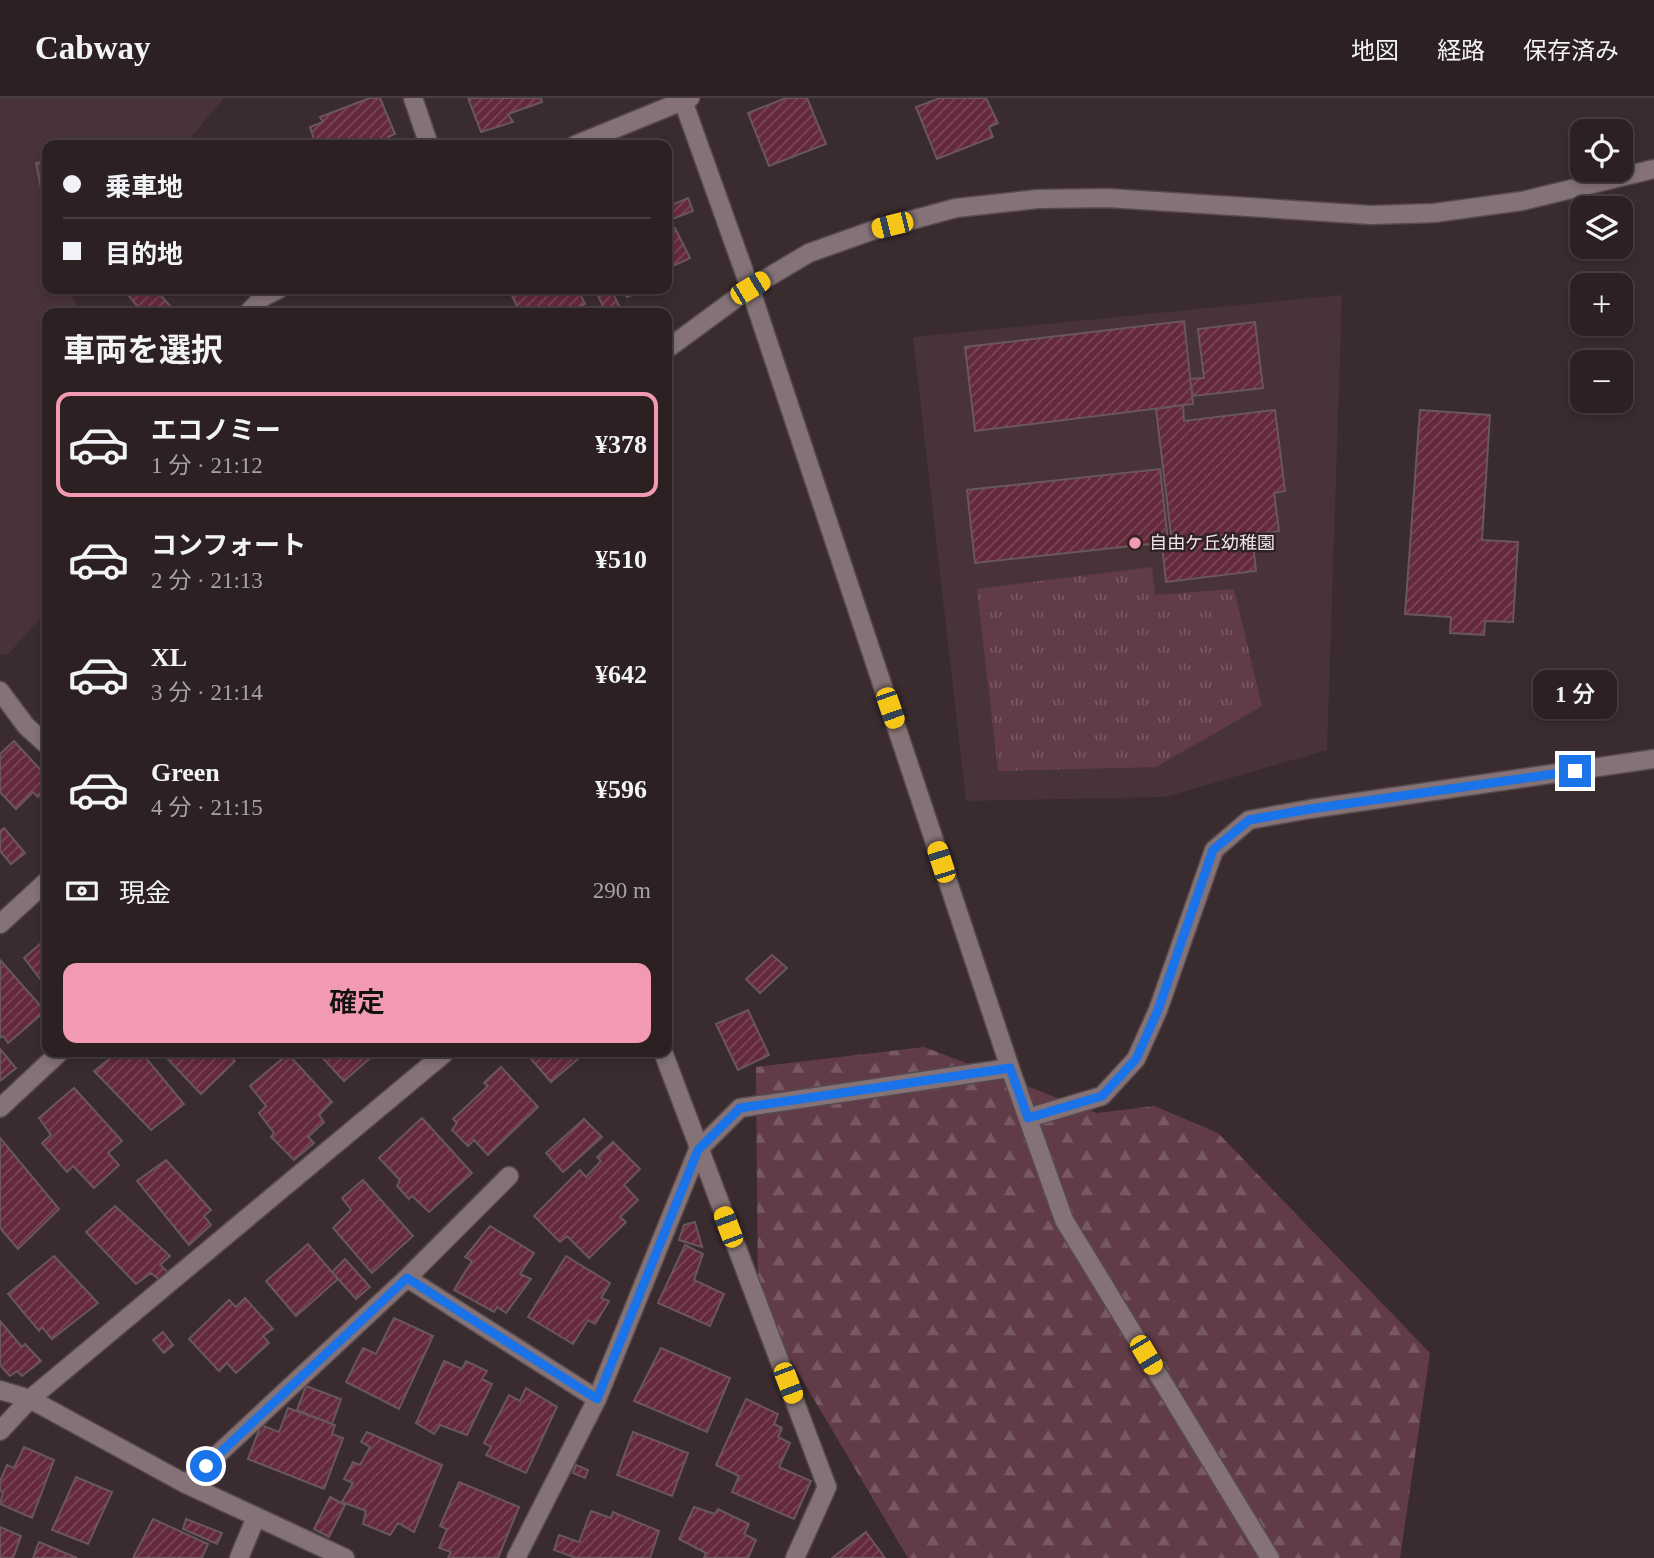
<!DOCTYPE html>
<html lang="ja">
<head>
<meta charset="utf-8">
<style>
	:root { --surface:#2c2023; --page:#34282b; --text:#f1f3f6; --muted:#a6a3a6; --line:#483e41; --accent:#f19ab1 }
	body { margin:0; font-family:"Times New Roman","Noto Sans JP",serif; background:var(--page); color:var(--text); height:100vh; display:flex; flex-direction:column; font-size:26px; white-space:nowrap }
	* { box-sizing:border-box; margin:0 }
	p { font-size:23px; color:var(--muted) }
	.icon { flex:none; width:38px; height:38px; fill:none; stroke:currentColor; stroke-width:2; stroke-linecap:round; stroke-linejoin:round }
	.map { position:relative; flex:1; overflow:hidden }
	.sheet { position:absolute; left:42px; top:210px; width:630px; height:749px; display:flex; flex-direction:column; background:var(--surface); border-radius:14px; box-shadow:0 4px 10px #0003,0 0 0 2px var(--line) }
	.sheet>* { flex:none }
	.guide { position:absolute; left:42px; top:42px; width:630px; height:154px; border-radius:14px; box-shadow:0 4px 10px #0003,0 0 0 2px var(--line); display:grid; align-content:center; height:154px; padding:0 21px; background:var(--surface) }
	.tools { position:absolute; left:1570px; top:21px; display:grid; gap:14px }
	.tools a { display:grid; place-items:center; width:63px; height:63px; border-radius:14px; background:var(--surface); box-shadow:0 4px 10px #0003,0 0 0 2px var(--line); font-size:35px }
	.end { position:absolute; width:32px; height:32px; margin:-16px; border:9px solid #1a73e8; background:#fff; box-shadow:0 0 0 4px #fff }
	.from { border-radius:50% }
	.bubble { position:absolute; height:49px; border-radius:14px; background:var(--surface); box-shadow:0 4px 10px #0003,0 0 0 2px var(--line); font-size:23px; font-weight:600; line-height:49px; text-align:center }
	.car { position:absolute; width:21px; height:42px; margin:-21px -10px; border-radius:9px; box-shadow:0 0 5px 2px #0007; background:linear-gradient(#f5c518 24%,#345 0 40%,#f5c518 0 76%,#345 0 86%,#f5c518 0) }
	.guide b { display:flex; align-items:center; gap:24px; height:66px; font-size:26px }
	.guide b+b { border-top:2px solid var(--line) }
	.guide i { width:18px; height:18px; background:var(--text) }
	ul { padding:0; list-style:none }
	li { display:flex; align-items:center; gap:21px; height:105px; margin:0 14px 10px; padding:0 7px; border:4px solid transparent; border-radius:14px }
	li div { flex:1 }
	li b { display:block; font-size:26px }
	li em { font-style:normal; font-weight:600 }
	li.on { border-color:var(--accent) }
	li>.icon { width:63px; height:63px; stroke-width:1.5 }
	h2 { padding:0 21px; font-size:32px; line-height:84px }
	.pay { display:flex; align-items:center; gap:18px; height:77px; padding:0 21px; font-size:26px }
	.pay p { margin-inline-start:auto }
	.button { display:flex; gap:14px; margin-top:auto; padding:14px 21px }
	.button a { flex:1; height:80px; border-radius:14px; background:var(--accent); color:#111; font-size:28px; font-weight:600; line-height:80px; text-align:center }
	header { display:flex; align-items:center; gap:42px; box-sizing:border-box; height:98px; padding:0 35px; background:var(--surface); border-bottom:2px solid var(--line) }
	header strong { font-size:33px }
	nav { display:flex; gap:38px; margin-inline-start:auto; font-size:24px }
	.map>svg:first-child { display:block }
	.built { fill:#483339 }
	.forest { fill:url(#forest-firs) }
	.park { fill:url(#park-tufts) }
	.building { fill:url(#building-hatch); stroke:#68575b; stroke-width:2 }
	.lines { fill:none; stroke-linecap:round; stroke-linejoin:round }
	.minor-casing { stroke:#574a4d; stroke-width:21 }
	.minor { stroke:#847276; stroke-width:18 }
	.route { stroke:#1a73e8; stroke-width:9 }
	.poi-dot { fill:#f19ab1; stroke:#302125; stroke-width:2.5 }
	.labels { text-anchor:middle; dominant-baseline:central; stroke-width:5; stroke-linejoin:round; paint-order:stroke }
	.poi-label { font-size:18px; fill:#f0e6e8; stroke:#302125; text-anchor:start }
</style>
</head>
<body>
<header>
<strong>Cabway</strong>
<nav><a>地図</a><a>経路</a><a>保存済み</a></nav>
</header>
<div class="map">
<svg width="1654" height="1460" viewBox="0 0 1654 1460">
	<defs>
		<pattern id="forest-firs" width="22" height="20" patternUnits="userSpaceOnUse" patternTransform="scale(1.75)"><rect width="22" height="20" fill="#613c46"/><path d="M5 1l3.5 6h-7zM16 11l3.5 6h-7z" fill="#785861"/></pattern>
		<pattern id="park-tufts" width="24" height="20" patternUnits="userSpaceOnUse" patternTransform="scale(1.75)"><rect width="24" height="20" fill="#613c46"/><path d="M3 7l-1-3M5 7V3M7 7l1-3M15 17l-1-3M17 17v-4M19 17l1-3" fill="none" stroke="#785861"/></pattern>
		<pattern id="building-hatch" width="6" height="6" patternUnits="userSpaceOnUse" patternTransform="scale(1.75)"><rect width="6" height="6" fill="#64293b"/><path d="M-1 1l2-2M0 6l6-6M5 7l2-2" fill="none" stroke="#7a4857"/></pattern>
	</defs>
	<rect width="100%" height="100%" fill="#3a2b2f"/>
	<g class="built">
		<path d="M 0,0 L 224,0 L 184,47 L 47,47 L 47,191 L 68,191 L 82,215 L 47,215 L 47,513 L 8,556 L 0,556 Z"/>
		<path d="M 1342,197 L 1327,652 L 1165,699 L 966,703 L 913,239 Z"/>
	</g>
	<path class="forest" d="M 924,949 L 1097,1015 L 1154,1008 L 1218,1035 L 1430,1255 L 1400,1460 L 908,1460 L 758,1207 L 756,969 Z"/>
	<path class="park" d="M 1152,469 L 1155,497 L 1234,491 L 1262,608 L 1156,669 L 998,673 L 977,491 Z"/>
	<g class="building">
		<path d="M 370,0 L 380,0 L 395,36 L 388,39 L 392,47 L 334,47 L 332,44 L 316,47 L 310,29 L 323,24 L 320,19 Z"/>
		<path d="M 468,0 L 541,0 L 542,4 L 508,16 L 513,24 L 481,34 Z"/>
		<path d="M 786,0 L 807,0 L 826,46 L 769,68 L 748,15 Z"/>
		<path d="M 940,0 L 986,0 L 998,25 L 989,29 L 993,39 L 937,61 L 916,9 Z"/>
		<path d="M 47,63 L 47,89 L 41,90 L 36,65 Z"/>
		<path d="M 688,100 L 693,113 L 667,123 L 667,109 Z"/>
		<path d="M 675,130 L 690,160 L 667,171 L 667,133 Z"/>
		<path d="M 123,191 L 155,191 L 171,209 L 164,215 L 143,215 Z"/>
		<path d="M 509,191 L 578,191 L 585,206 L 566,215 L 520,215 Z"/>
		<path d="M 595,191 L 611,191 L 620,210 L 606,215 Z"/>
		<path d="M 624,191 L 649,191 L 627,199 Z"/>
		<path d="M 1184,223 L 1193,306 L 975,333 L 965,249 Z"/>
		<path d="M 1255,224 L 1263,290 L 1193,298 L 1190,281 L 1204,280 L 1198,231 Z"/>
		<path d="M 1183,307 L 1184,323 L 1275,312 L 1285,393 L 1274,395 L 1279,433 L 1252,437 L 1256,473 L 1166,484 L 1162,447 L 1172,445 L 1156,311 Z"/>
		<path d="M 1420,312 L 1490,317 L 1482,442 L 1518,444 L 1513,524 L 1485,523 L 1484,537 L 1450,535 L 1451,519 L 1405,516 Z"/>
		<path d="M 1160,371 L 1168,444 L 975,465 L 967,392 Z"/>
		<path d="M 14,643 L 47,679 L 47,690 L 38,699 L 33,694 L 16,711 L 0,694 L 0,656 Z"/>
		<path d="M 4,730 L 25,755 L 11,766 L 0,753 L 0,733 Z"/>
		<path d="M 47,840 L 47,883 L 44,886 L 24,860 Z"/>
		<path d="M 772,857 L 787,870 L 760,895 L 746,881 Z"/>
		<path d="M 0,862 L 45,913 L 8,945 L 3,938 L 0,940 Z"/>
		<path d="M 748,912 L 769,957 L 738,972 L 716,926 Z"/>
		<path d="M 0,951 L 16,970 L 0,983 Z"/>
		<path d="M 118,954 L 141,954 L 184,1006 L 151,1032 L 94,973 Z"/>
		<path d="M 161,954 L 226,954 L 235,963 L 201,996 Z"/>
		<path d="M 317,954 L 377,954 L 344,983 Z"/>
		<path d="M 525,954 L 586,954 L 551,984 Z"/>
		<path d="M 288,956 L 332,1004 L 319,1017 L 324,1024 L 308,1039 L 314,1045 L 294,1062 L 271,1039 L 274,1035 L 259,1015 L 266,1008 L 250,988 Z"/>
		<path d="M 501,969 L 538,1009 L 488,1057 L 474,1042 L 468,1048 L 452,1032 L 457,1025 L 453,1021 L 488,988 L 484,985 Z"/>
		<path d="M 74,990 L 122,1043 L 108,1055 L 119,1067 L 94,1090 L 73,1068 L 67,1074 L 42,1045 L 51,1037 L 39,1020 Z"/>
		<path d="M 422,1020 L 472,1075 L 429,1114 L 412,1098 L 409,1101 L 397,1088 L 400,1082 L 379,1060 Z"/>
		<path d="M 584,1021 L 602,1039 L 563,1074 L 546,1055 Z"/>
		<path d="M 0,1040 L 59,1111 L 18,1151 L 0,1130 Z"/>
		<path d="M 613,1044 L 640,1071 L 624,1087 L 638,1102 L 620,1119 L 626,1124 L 589,1160 L 567,1138 L 560,1144 L 534,1118 L 580,1072 L 586,1079 L 601,1063 L 597,1059 Z"/>
		<path d="M 166,1062 L 211,1112 L 204,1118 L 211,1127 L 189,1147 L 137,1083 Z"/>
		<path d="M 363,1082 L 413,1138 L 372,1175 L 333,1130 L 351,1112 L 342,1100 Z"/>
		<path d="M 115,1108 L 170,1158 L 160,1167 L 169,1175 L 161,1183 L 151,1175 L 136,1186 L 86,1134 Z"/>
		<path d="M 695,1124 L 702,1149 L 679,1142 L 684,1127 Z"/>
		<path d="M 490,1128 L 534,1155 L 520,1176 L 531,1181 L 506,1215 L 497,1209 L 494,1214 L 454,1192 L 472,1163 L 465,1159 Z"/>
		<path d="M 308,1146 L 338,1181 L 296,1218 L 266,1183 Z"/>
		<path d="M 685,1147 L 703,1156 L 694,1182 L 724,1196 L 710,1228 L 658,1205 Z"/>
		<path d="M 54,1158 L 98,1205 L 52,1241 L 42,1229 L 39,1233 L 8,1196 Z"/>
		<path d="M 566,1158 L 610,1185 L 601,1200 L 609,1203 L 595,1226 L 588,1222 L 573,1246 L 528,1219 Z"/>
		<path d="M 345,1161 L 370,1189 L 356,1201 L 332,1174 Z"/>
		<path d="M 245,1200 L 273,1231 L 263,1238 L 269,1245 L 236,1275 L 227,1265 L 219,1273 L 189,1241 L 229,1202 L 236,1209 Z"/>
		<path d="M 394,1220 L 433,1238 L 399,1311 L 346,1284 L 363,1250 L 376,1256 Z"/>
		<path d="M 0,1223 L 22,1249 L 25,1246 L 41,1263 L 22,1278 L 17,1273 L 10,1278 L 0,1267 Z"/>
		<path d="M 163,1234 L 173,1247 L 164,1255 L 153,1242 Z"/>
		<path d="M 661,1250 L 730,1280 L 707,1334 L 634,1303 Z"/>
		<path d="M 444,1263 L 462,1271 L 466,1263 L 487,1273 L 482,1281 L 492,1286 L 467,1337 L 440,1327 L 434,1336 L 416,1325 Z"/>
		<path d="M 306,1288 L 341,1301 L 332,1326 L 297,1312 Z"/>
		<path d="M 526,1290 L 557,1309 L 526,1375 L 486,1357 L 491,1349 L 484,1345 L 509,1297 L 520,1303 Z"/>
		<path d="M 746,1301 L 778,1316 L 774,1326 L 782,1330 L 778,1339 L 790,1345 L 779,1369 L 811,1383 L 794,1421 L 732,1394 L 739,1378 L 716,1367 Z"/>
		<path d="M 288,1310 L 335,1327 L 332,1336 L 343,1340 L 324,1391 L 248,1361 L 261,1327 L 279,1334 Z"/>
		<path d="M 367,1334 L 442,1367 L 414,1434 L 398,1425 L 390,1437 L 363,1426 L 366,1413 L 342,1404 L 353,1385 L 344,1381 L 353,1364 L 360,1367 L 370,1349 L 361,1344 Z"/>
		<path d="M 633,1334 L 688,1355 L 672,1398 L 617,1377 Z"/>
		<path d="M 24,1349 L 54,1362 L 32,1420 L 0,1406 L 3,1394 L 0,1393 L 0,1383 L 7,1367 L 14,1370 Z"/>
		<path d="M 576,1367 L 588,1372 L 585,1380 L 573,1375 Z"/>
		<path d="M 76,1379 L 112,1394 L 88,1446 L 52,1432 Z"/>
		<path d="M 459,1384 L 519,1409 L 498,1460 L 448,1460 L 451,1454 L 439,1450 L 447,1431 L 440,1428 Z"/>
		<path d="M 330,1399 L 345,1407 L 329,1439 L 314,1431 Z"/>
		<path d="M 694,1409 L 715,1416 L 718,1411 L 749,1426 L 744,1436 L 756,1442 L 748,1460 L 704,1460 L 706,1455 L 679,1441 Z"/>
		<path d="M 591,1413 L 611,1420 L 613,1414 L 659,1433 L 650,1460 L 576,1460 L 554,1452 L 559,1437 L 579,1444 Z"/>
		<path d="M 153,1421 L 208,1446 L 202,1460 L 133,1460 Z"/>
		<path d="M 186,1421 L 222,1435 L 217,1446 L 183,1431 Z"/>
		<path d="M 0,1429 L 21,1438 L 13,1460 L 0,1460 Z"/>
		<path d="M 866,1434 L 885,1460 L 832,1460 Z"/>
		<path d="M 39,1444 L 77,1460 L 33,1460 Z"/>
	</g>
	<g class="lines">
		<defs>
			<g id="minor">
				<path d="M 413,0 L 429,47"/>
				<path d="M 682,0 L 750,190 L 1010,970 L 1064,1122 L 1270,1460"/>
				<path d="M 575,47 L 690,0"/>
				<path d="M 248,215 L 263,199 L 279,191"/>
				<path d="M 667,251 L 750,190 L 809,155 L 871,133 L 956,110 L 1038,101 L 1108,100 L 1371,117 L 1434,115 L 1522,103 L 1654,71"/>
				<path d="M 0,593 L 26,628 L 47,647"/>
				<path d="M 0,826 L 47,783"/>
				<path d="M 663,954 L 827,1389 L 795,1460"/>
				<path d="M 0,1010 L 60,954"/>
				<path d="M 1028,1020 L 1102,998 L 1136,961 L 1158,912 L 1214,752 L 1249,722 L 1310,711 L 1654,661"/>
				<path d="M 407,1180 L 509,1078"/>
				<path d="M 0,1292 L 30,1301 L 186,1386 L 345,1460"/>
				<path d="M 0,1333 L 30,1301 L 446,954"/>
				<path d="M 186,1386 L 407,1180 L 597,1301"/>
				<path d="M 239,1460 L 256,1419"/>
				<path d="M 516,1460 L 597,1301 L 698,1052 L 740,1010 L 1010,970"/>
			</g>
		</defs>
		<use href="#minor" class="minor-casing"/>
		<use href="#minor" class="minor"/>
	</g>
	<g class="lines">
		<path class="route" d="M 206,1368 L 407,1180 L 597,1301 L 698,1052 L 740,1010 L 1010,970 L 1028,1020 L 1102,998 L 1136,961 L 1158,912 L 1213,752 L 1249,722 L 1310,711 L 1575,673"/>
	</g>
	<circle class="poi-dot" cx="1135" cy="445" r="7"/>
	<g class="labels">
		<g class="poi-label">
			<text x="1149" y="445">自由ケ丘幼稚園</text>
		</g>
	</g>
</svg>
<div class="tools">
<a><svg class="icon" aria-label="locate" viewBox="0 0 24 24"><circle cx="12" cy="12" r="6"/><path d="M12 2v4M12 18v4M2 12h4M18 12h4"/></svg></a>
<a><svg class="icon" aria-label="layers" viewBox="0 0 24 24"><path d="M12 4l9 5-9 5-9-5zM3 14l9 5 9-5"/></svg></a>
<a>+</a>
<a>−</a>
</div>
<i class="end from" style="left:206px;top:1368px"></i>
<i class="end" style="left:1575px;top:673px"></i>
<div class="bubble" style="left:1533px;top:572px;width:84px">1 分</div>
<i class="car" style="left:892px;top:127px;rotate:256deg"></i>
<i class="car" style="left:750px;top:190px;rotate:59deg"></i>
<i class="car" style="left:890px;top:610px;rotate:161deg"></i>
<i class="car" style="left:941px;top:764px;rotate:342deg"></i>
<i class="car" style="left:728px;top:1129px;rotate:339deg"></i>
<i class="car" style="left:1146px;top:1257px;rotate:149deg"></i>
<i class="car" style="left:788px;top:1285px;rotate:159deg"></i>
<div class="guide">
<b><i class="from"></i>乗車地</b>
<b><i></i>目的地</b>
</div>
<section class="sheet">
<h2>車両を選択</h2>
<ul>
<li class="on"><svg class="icon" aria-label="car" viewBox="0 0 24 24"><path d="M5 17H2v-5l4-1 3-4h7l3 4 3 1v5h-3M9 17h6M6 11h13"/><circle cx="7" cy="17" r="2"/><circle cx="17" cy="17" r="2"/></svg><div><b>エコノミー</b><p>1 分 · 21:12</p></div><em>¥378</em></li>
<li><svg class="icon" aria-label="car" viewBox="0 0 24 24"><path d="M5 17H2v-5l4-1 3-4h7l3 4 3 1v5h-3M9 17h6M6 11h13"/><circle cx="7" cy="17" r="2"/><circle cx="17" cy="17" r="2"/></svg><div><b>コンフォート</b><p>2 分 · 21:13</p></div><em>¥510</em></li>
<li><svg class="icon" aria-label="car" viewBox="0 0 24 24"><path d="M5 17H2v-5l4-1 3-4h7l3 4 3 1v5h-3M9 17h6M6 11h13"/><circle cx="7" cy="17" r="2"/><circle cx="17" cy="17" r="2"/></svg><div><b>XL</b><p>3 分 · 21:14</p></div><em>¥642</em></li>
<li><svg class="icon" aria-label="car" viewBox="0 0 24 24"><path d="M5 17H2v-5l4-1 3-4h7l3 4 3 1v5h-3M9 17h6M6 11h13"/><circle cx="7" cy="17" r="2"/><circle cx="17" cy="17" r="2"/></svg><div><b>Green</b><p>4 分 · 21:15</p></div><em>¥596</em></li>
</ul>
<div class="pay"><svg class="icon" aria-label="cash" viewBox="0 0 24 24"><path d="M3 7h18v10H3z"/><circle cx="12" cy="12" r="2"/></svg>現金<p>290 m</p></div>
<div class="button"><a>確定</a></div>
</section>
</div>
</body>
</html>
